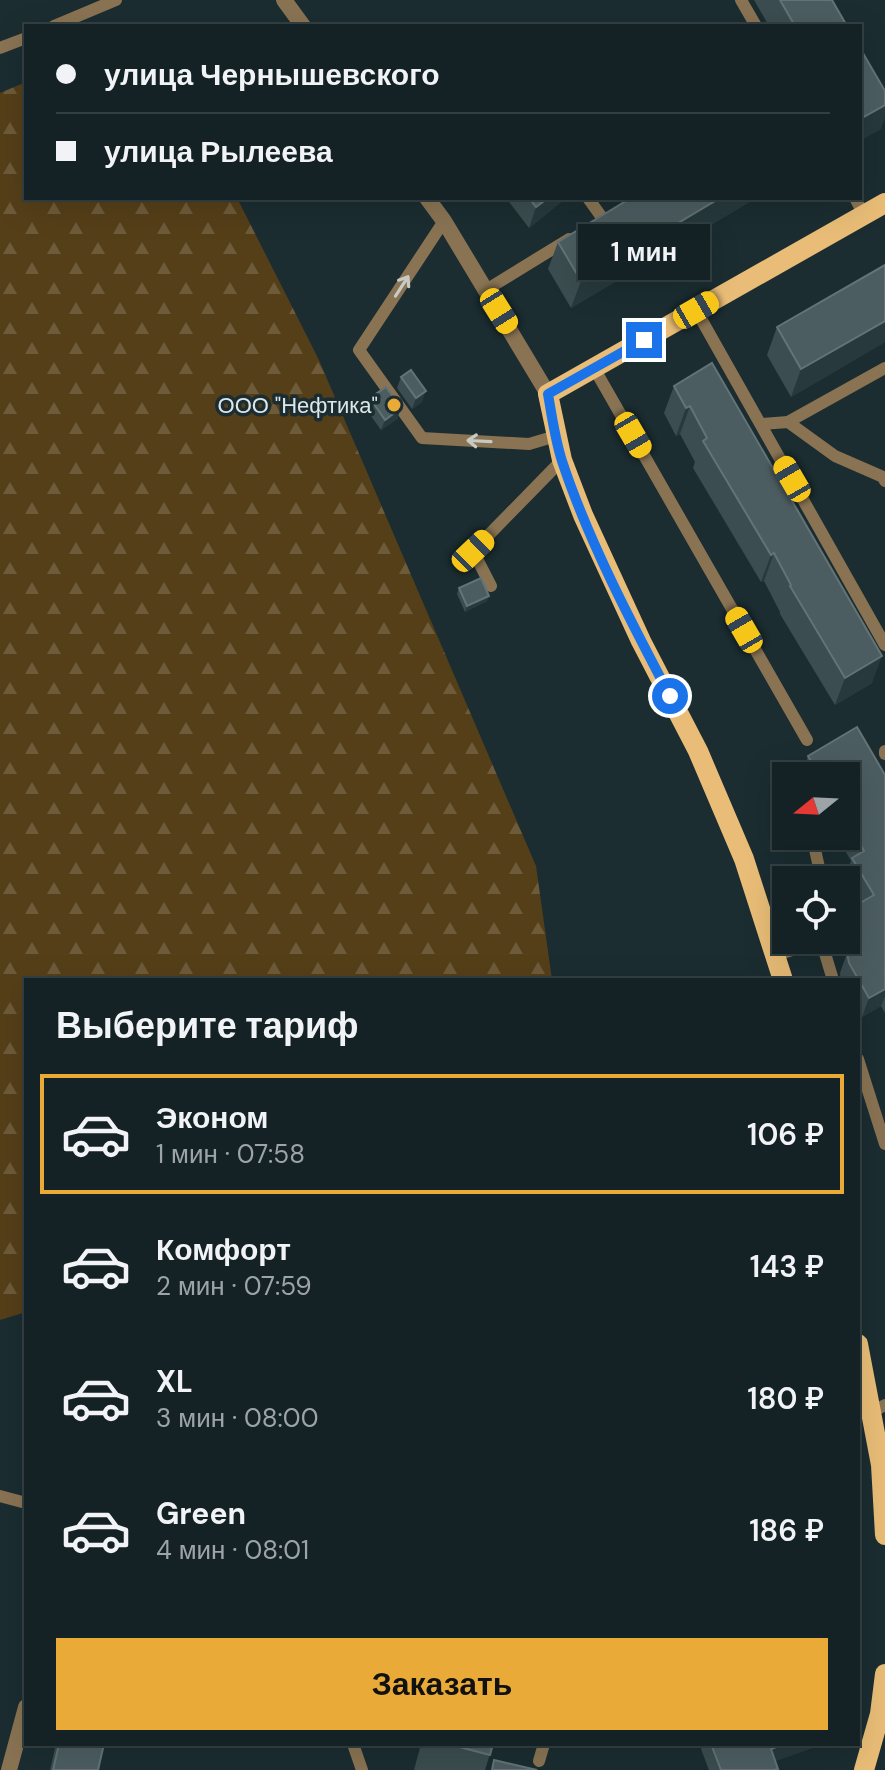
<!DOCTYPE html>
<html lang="ru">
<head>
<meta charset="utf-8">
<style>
	:root { --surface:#142225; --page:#1d2a2d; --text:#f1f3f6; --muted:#9da4a7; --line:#333f42; --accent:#eaaa38 }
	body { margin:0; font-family:"DM Sans",sans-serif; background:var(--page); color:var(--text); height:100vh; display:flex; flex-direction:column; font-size:30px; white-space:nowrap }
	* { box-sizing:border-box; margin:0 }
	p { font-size:26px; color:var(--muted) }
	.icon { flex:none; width:44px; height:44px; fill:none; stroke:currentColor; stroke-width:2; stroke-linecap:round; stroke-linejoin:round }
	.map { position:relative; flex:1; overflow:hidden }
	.drawer { position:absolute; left:24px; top:978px; width:836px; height:768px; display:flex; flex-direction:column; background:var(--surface); border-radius:0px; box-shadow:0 8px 32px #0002,0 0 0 2px var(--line) }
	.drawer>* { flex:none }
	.hud { position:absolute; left:24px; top:24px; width:838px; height:176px; border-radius:0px; box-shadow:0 8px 32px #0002,0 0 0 2px var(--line); display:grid; align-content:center; height:176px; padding:0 32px; background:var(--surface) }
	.needle { width:52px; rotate:252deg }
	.fabs { position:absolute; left:772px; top:762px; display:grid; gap:16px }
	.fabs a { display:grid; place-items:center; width:88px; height:88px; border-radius:0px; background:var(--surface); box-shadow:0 8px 32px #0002,0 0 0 2px var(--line); font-size:40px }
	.end { position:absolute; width:36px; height:36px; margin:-18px; border:10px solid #1a73e8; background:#fff; box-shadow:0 0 0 4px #fff }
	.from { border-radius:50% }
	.bubble { position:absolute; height:56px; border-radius:0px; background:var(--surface); box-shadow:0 8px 32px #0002,0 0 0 2px var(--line); font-size:26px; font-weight:600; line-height:56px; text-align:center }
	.car { position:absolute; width:24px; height:48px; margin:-24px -12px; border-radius:10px; box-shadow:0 0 6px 2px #0007; background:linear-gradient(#f5c518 24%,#345 0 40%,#f5c518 0 76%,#345 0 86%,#f5c518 0) }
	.hud b { display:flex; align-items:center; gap:28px; height:76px; font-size:30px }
	.hud b+b { border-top:2px solid var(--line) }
	.hud i { width:20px; height:20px; background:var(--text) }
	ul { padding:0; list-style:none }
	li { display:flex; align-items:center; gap:24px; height:120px; margin:0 16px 12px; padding:0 16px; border:4px solid transparent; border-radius:0px }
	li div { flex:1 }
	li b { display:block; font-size:30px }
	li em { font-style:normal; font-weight:600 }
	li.current { border-color:var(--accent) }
	li>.icon { width:72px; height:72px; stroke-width:1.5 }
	h2 { padding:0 32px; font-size:36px; line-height:96px }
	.button { display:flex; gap:16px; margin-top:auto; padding:16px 32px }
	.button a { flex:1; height:92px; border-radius:0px; background:var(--accent); color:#111; font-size:32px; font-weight:600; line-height:92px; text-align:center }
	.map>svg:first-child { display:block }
	.forest { fill:url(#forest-firs) }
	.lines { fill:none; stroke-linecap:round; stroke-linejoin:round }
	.service { stroke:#897353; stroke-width:12 }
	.minor { stroke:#897353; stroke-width:16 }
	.tertiary { stroke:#897353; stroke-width:16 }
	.primary { stroke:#e9bd77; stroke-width:20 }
	.wall { fill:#3b4d50 }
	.shaded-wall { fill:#27393d }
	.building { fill:#4c5d61; stroke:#637376; stroke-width:2 }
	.oneway { stroke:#c7cac4 }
	.route { stroke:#1a73e8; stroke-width:10 }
	.poi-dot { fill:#eaaa38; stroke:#1b2d31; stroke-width:3 }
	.labels { text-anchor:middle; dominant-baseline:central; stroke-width:7; stroke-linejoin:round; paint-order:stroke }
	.poi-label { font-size:22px; fill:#dce7e9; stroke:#1b2d31; text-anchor:end }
</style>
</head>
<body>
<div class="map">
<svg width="885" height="1770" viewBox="0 0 885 1770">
	<defs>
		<pattern id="forest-firs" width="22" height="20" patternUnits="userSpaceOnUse" patternTransform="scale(2)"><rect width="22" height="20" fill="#553f19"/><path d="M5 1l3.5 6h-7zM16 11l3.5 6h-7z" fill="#6d5b3a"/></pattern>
	</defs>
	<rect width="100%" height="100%" fill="#1b2d31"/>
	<path class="forest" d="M 26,82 L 26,198 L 237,198 L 318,358 L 536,866 L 552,980 L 26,980 L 26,1312 L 0,1320 L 0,93 Z"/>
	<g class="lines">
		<g class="service">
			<path d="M 741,0 L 756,26"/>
			<path d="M 54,26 L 116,0"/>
			<path d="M 0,48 L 26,38"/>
			<path d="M 588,198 L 603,219"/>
			<path d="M 855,198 L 864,215"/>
			<path d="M 444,221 L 359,350 L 422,438 L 529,444 L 556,436"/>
			<path d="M 486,290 L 569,239"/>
			<path d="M 696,310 L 885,645"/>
			<path d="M 594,368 L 807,740"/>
			<path d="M 788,422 L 885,368"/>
			<path d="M 761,424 L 788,422 L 835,456 L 883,477 L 885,481"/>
			<path d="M 491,586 L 473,551 L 562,460"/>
			<path d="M 885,751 L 885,754"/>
			<path d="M 812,836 L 820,872 L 820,880"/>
			<path d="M 821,940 L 833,980"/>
			<path d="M 776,955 L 821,941"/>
			<path d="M 858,1059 L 885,1144"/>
			<path d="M 870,1413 L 885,1405"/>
			<path d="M 0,1496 L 26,1503"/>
			<path d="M 353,1744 L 362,1770"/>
			<path d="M 539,1761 L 544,1744"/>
		</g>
		<path class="minor" d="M 9,1770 L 26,1707"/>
		<g class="tertiary">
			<path d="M 284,0 L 303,26"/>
			<path d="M 427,198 L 444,221 L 548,394"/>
		</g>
		<g class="primary">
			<path d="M 783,980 L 744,859 L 698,751 L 641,641 L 583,515 L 562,460 L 548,394 L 885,203"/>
			<path d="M 858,1344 L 881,1465 L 885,1535"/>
			<path d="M 864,1770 L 880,1714 L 885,1674"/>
		</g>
	</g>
	<g class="wall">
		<path d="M 754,0 L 832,0 L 847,26 L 769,26 Z"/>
		<path d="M 506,198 L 566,198 L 529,228 Z"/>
		<path d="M 631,198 L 756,198 L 571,308 L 548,269 L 558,242 Z"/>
		<path d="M 885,265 L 885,342 L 791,397 L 767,355 L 777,327 Z"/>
		<path d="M 712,363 L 872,683 L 835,705 L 780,614 L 780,612 L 764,581 L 761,582 L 693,468 L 695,462 L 680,434 L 676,436 L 664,413 L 674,386 Z"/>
		<path d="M 401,377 L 422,402 L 412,409 L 397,388 Z"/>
		<path d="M 370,398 L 401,408 L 397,419 L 381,430 L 366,409 Z"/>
		<path d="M 459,588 L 487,601 L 465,612 L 457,594 Z"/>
		<path d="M 808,756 L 885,775 L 885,1013 L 881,1006 L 862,1017 L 858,1010 L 858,980 L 841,980 L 840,973 L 846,956 L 837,940 L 846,940 L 846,911 L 860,903 L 845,877 L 851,861 L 837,836 L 846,836 L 846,776 L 802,776 Z"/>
		<path d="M 56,1744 L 104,1744 L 98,1770 L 50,1770 Z"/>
		<path d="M 421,1744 L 493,1744 L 485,1770 L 414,1770 Z"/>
		<path d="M 703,1744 L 823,1744 L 775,1761 L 777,1770 L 709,1770 L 701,1749 Z"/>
	</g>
	<g class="shaded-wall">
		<path d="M 885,105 L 885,118 L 881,129 L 860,141 L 860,119 Z"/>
		<path d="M 548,198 L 566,198 L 529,228 L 536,207 Z"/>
		<path d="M 720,198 L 756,198 L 571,308 L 581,281 Z"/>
		<path d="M 885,321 L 885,342 L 791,397 L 801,369 Z"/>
		<path d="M 426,391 L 422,402 L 412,409 L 416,398 Z"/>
		<path d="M 690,406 L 680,434 L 676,436 L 686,408 Z"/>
		<path d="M 401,408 L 397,419 L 381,430 L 385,420 Z"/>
		<path d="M 774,553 L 764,581 L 761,582 L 771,555 Z"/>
		<path d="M 489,596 L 487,601 L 465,612 L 467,606 Z"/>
		<path d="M 882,656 L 872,683 L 835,705 L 845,678 Z"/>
		<path d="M 885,989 L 885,996 L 881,1006 L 862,1017 L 869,998 Z"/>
		<path d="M 785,1744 L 823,1744 L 765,1765 L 771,1749 Z"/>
	</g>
	<g class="building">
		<path d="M 780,0 L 832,0 L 847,26 L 795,26 Z"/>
		<path d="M 860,48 L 885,91 L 885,105 L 860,119 Z"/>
		<path d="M 529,198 L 548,198 L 536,207 Z"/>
		<path d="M 631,198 L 720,198 L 581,281 L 558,242 Z"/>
		<path d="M 885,265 L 885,321 L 801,369 L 777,327 Z"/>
		<path d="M 712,363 L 882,656 L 845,678 L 790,586 L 791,585 L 774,553 L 771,555 L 703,441 L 707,438 L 690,406 L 686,408 L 674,386 Z"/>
		<path d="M 411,370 L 426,391 L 416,398 L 401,377 Z"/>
		<path d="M 386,387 L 401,408 L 385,420 L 370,398 Z"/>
		<path d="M 481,578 L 489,596 L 467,606 L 459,588 Z"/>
		<path d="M 857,727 L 885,775 L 885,989 L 869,998 L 849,963 L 847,953 L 859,946 L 846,924 L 846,911 L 874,895 L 852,858 L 864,851 L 846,820 L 846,776 L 820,776 L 808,756 Z"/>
		<path d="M 59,1744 L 104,1744 L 98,1770 L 53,1770 Z"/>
		<path d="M 448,1744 L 493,1744 L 490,1755 Z"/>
		<path d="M 711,1744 L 785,1744 L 771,1749 L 778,1769 L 774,1770 L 721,1770 Z"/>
		<path d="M 494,1760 L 537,1770 L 492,1770 Z"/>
	</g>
	<defs><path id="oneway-shaft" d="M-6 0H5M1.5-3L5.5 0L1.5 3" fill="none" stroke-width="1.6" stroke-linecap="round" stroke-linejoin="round" transform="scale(2)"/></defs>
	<g class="oneway">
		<use href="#oneway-shaft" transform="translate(402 286) rotate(-57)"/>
		<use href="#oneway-shaft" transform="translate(479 441) rotate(-177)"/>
	</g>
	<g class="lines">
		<path class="route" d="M 644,340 L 548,394 C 552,417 555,439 562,461 C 588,540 631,622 670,696"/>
	</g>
	<circle class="poi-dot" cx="394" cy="405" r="8"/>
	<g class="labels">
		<g class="poi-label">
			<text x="378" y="405">ООО "Нефтика"</text>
		</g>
	</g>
</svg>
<div class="fabs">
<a><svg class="needle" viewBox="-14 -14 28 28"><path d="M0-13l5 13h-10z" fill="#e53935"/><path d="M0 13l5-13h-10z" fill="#9da4a7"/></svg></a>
<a><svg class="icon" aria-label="locate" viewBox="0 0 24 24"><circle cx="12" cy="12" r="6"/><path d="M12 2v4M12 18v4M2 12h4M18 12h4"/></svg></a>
</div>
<i class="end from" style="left:670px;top:696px"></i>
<i class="end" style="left:644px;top:340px"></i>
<div class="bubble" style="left:578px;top:224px;width:132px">1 мин</div>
<i class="car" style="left:696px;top:310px;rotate:60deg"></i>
<i class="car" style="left:499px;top:311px;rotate:148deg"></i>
<i class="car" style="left:633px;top:435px;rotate:150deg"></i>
<i class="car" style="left:792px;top:479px;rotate:330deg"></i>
<i class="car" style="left:473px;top:551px;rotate:46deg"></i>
<i class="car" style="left:744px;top:630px;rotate:330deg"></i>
<div class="hud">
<b><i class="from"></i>улица Чернышевского</b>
<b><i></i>улица Рылеева</b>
</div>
<section class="drawer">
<h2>Выберите тариф</h2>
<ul>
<li class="current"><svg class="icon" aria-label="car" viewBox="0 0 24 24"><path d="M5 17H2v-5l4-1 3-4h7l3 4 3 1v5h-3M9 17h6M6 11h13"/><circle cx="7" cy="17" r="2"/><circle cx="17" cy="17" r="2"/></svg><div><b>Эконом</b><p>1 мин · 07:58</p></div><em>106 ₽</em></li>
<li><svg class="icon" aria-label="car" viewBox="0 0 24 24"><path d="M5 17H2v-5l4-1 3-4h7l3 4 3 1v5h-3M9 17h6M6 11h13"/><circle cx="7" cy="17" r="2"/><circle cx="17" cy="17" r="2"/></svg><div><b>Комфорт</b><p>2 мин · 07:59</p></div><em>143 ₽</em></li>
<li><svg class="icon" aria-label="car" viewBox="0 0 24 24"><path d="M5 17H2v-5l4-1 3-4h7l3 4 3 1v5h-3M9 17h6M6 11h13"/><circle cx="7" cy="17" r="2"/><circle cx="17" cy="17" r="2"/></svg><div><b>XL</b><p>3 мин · 08:00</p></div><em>180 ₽</em></li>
<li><svg class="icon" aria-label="car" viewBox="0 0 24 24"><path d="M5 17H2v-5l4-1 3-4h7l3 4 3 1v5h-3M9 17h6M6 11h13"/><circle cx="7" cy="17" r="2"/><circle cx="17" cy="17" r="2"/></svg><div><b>Green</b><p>4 мин · 08:01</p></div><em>186 ₽</em></li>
</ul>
<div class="button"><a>Заказать</a></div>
</section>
</div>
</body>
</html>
